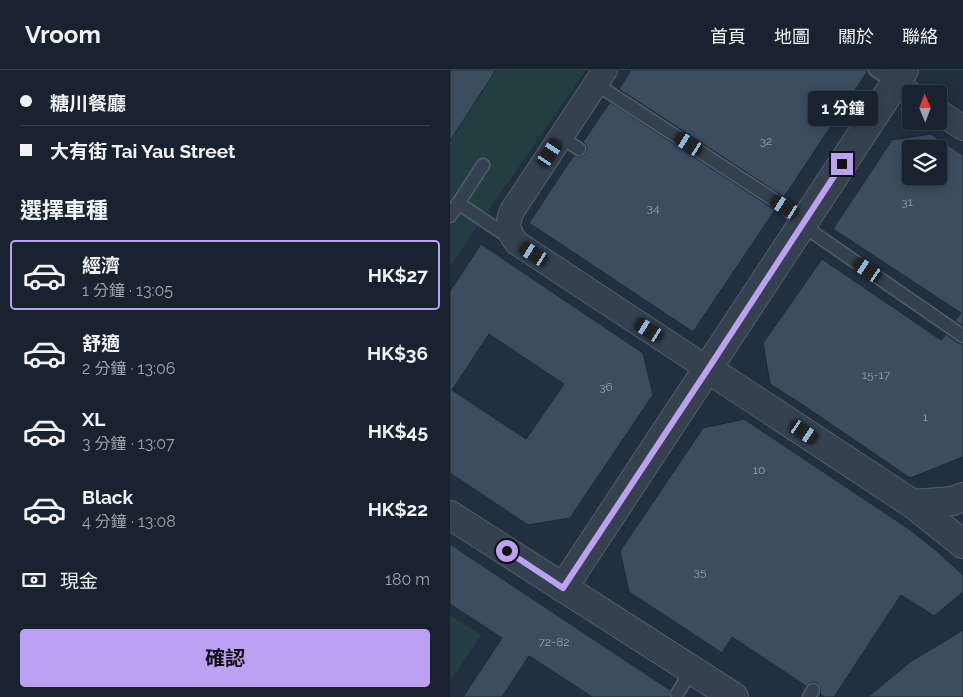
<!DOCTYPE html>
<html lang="zh-TW">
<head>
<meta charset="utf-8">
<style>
	:root { --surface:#19232f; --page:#222b37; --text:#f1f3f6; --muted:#9fa4aa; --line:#37404b; --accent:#bca0f2 }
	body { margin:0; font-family:Raleway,"Noto Sans TC",sans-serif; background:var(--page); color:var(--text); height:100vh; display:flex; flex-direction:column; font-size:19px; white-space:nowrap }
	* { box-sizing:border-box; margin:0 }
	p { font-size:16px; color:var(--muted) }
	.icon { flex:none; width:28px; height:28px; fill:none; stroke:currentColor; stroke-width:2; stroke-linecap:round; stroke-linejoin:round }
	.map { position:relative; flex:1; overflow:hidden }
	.sheet { display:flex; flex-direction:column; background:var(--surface); width:450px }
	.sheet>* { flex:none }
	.guide { display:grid; align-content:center; height:110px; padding:0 20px; background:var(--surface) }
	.needle { width:32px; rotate:359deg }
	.buttons { position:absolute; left:452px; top:15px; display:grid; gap:10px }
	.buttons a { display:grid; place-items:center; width:45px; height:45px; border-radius:5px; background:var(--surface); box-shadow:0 2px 12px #0003,0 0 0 1px var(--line); font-size:25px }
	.end { position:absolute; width:22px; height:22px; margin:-11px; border:6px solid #bca0f2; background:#111; box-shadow:0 0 0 2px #111 }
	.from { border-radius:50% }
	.bubble { position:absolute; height:35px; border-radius:5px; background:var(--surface); box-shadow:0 2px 12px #0003,0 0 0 1px var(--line); font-size:16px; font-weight:700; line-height:35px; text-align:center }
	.car { position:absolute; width:15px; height:30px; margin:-15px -8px; border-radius:6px; box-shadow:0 0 4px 1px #0007; background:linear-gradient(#222 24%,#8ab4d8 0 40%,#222 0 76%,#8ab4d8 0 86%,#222 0) }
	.guide b { display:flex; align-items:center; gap:18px; height:48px; font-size:19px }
	.guide b+b { border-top:1px solid var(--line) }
	.guide i { width:12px; height:12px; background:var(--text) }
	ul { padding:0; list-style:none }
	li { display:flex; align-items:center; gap:15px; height:70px; margin:0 10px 8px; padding:0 10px; border:2px solid transparent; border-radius:5px }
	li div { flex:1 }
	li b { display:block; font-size:19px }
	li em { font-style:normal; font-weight:700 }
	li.selected { border-color:var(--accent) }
	li>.icon { width:45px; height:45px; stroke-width:1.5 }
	h2 { padding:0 20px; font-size:22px; line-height:60px }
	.pay { display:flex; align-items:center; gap:12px; height:55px; padding:0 20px; font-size:19px }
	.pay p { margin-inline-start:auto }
	.cta { display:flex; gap:10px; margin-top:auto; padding:10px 20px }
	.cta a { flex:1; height:58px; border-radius:5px; background:var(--accent); color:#111; font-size:20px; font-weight:700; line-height:58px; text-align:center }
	header { display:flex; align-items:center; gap:30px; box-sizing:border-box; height:70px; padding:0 25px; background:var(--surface); border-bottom:1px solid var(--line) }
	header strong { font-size:24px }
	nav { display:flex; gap:28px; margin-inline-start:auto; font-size:18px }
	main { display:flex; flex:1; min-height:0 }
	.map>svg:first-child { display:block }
	.park { fill:#233e40 }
	.building { fill:#3c4d5f; stroke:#1c2836; fill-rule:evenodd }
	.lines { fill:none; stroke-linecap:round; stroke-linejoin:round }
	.service-casing { stroke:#535e6d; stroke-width:15 }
	.minor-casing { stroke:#535e6d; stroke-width:26 }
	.tertiary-casing { stroke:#535e6d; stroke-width:30 }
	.service { stroke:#35414f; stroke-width:12 }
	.minor { stroke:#35414f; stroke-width:24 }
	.tertiary { stroke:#35414f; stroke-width:28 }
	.route { stroke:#bca0f2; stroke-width:6 }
	.labels { text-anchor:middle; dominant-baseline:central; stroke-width:4; stroke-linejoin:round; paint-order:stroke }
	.number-label { font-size:12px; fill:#94a0af }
</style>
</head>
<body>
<header>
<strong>Vroom</strong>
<nav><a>首頁</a><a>地圖</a><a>關於</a><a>聯絡</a></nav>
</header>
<main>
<section class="sheet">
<div class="guide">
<b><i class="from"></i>糖川餐廳</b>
<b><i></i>大有街 Tai Yau Street</b>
</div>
<h2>選擇車種</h2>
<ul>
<li class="selected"><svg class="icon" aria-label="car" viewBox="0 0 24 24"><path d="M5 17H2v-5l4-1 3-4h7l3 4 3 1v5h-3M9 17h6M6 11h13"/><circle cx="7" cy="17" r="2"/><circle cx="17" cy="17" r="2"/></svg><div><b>經濟</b><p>1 分鐘 · 13:05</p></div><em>HK$27</em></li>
<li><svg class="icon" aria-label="car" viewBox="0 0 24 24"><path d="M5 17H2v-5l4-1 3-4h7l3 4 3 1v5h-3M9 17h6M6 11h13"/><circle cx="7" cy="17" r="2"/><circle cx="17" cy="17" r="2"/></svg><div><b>舒適</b><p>2 分鐘 · 13:06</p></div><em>HK$36</em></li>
<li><svg class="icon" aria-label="car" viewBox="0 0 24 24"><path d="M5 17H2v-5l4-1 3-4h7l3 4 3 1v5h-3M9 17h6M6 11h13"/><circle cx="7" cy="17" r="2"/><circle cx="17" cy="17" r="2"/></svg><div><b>XL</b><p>3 分鐘 · 13:07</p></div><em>HK$45</em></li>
<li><svg class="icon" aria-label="car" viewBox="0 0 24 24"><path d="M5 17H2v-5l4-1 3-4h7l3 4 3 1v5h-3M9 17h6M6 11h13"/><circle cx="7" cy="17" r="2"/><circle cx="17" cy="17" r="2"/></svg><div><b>Black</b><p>4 分鐘 · 13:08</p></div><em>HK$22</em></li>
</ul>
<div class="pay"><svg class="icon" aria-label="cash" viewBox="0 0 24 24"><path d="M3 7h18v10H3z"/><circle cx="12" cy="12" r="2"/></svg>現金<p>180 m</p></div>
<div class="cta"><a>確認</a></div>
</section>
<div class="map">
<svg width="513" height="627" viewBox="0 0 513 627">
	<rect width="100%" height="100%" fill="#212f3f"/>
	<g class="park">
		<path d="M 0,0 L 136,0 L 0,196 Z"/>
		<path d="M 0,545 L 31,565 L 0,611 Z"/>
	</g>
	<g class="building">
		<path d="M 0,0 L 46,0 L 0,71 Z"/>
		<path d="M 181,0 L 417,0 L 417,2 L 334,127 L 169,19 Z"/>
		<path d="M 160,32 L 325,140 L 243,262 L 79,153 L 124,85 L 129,87 L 135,84 L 137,79 L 136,75 L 133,72 Z"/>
		<path d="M 481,64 L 513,85 L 513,256 L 505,251 L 511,243 L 383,159 L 442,70 ZM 461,79 L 489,79 L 489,106 L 461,106 Z"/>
		<path d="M 31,174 L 193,283 L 203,325 L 120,448 L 78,455 L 0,403 L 0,221 ZM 39,264 L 114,314 L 76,369 L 2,320 Z"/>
		<path d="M 372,189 L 491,270 L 496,264 L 508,273 L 513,274 L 513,387 L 460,408 L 353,335 L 320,314 L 313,273 Z"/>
		<path d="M 294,349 L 459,459 L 487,481 L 513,505 L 513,522 L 484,546 L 451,525 L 384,627 L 374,627 L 370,624 L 371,619 L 367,613 L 362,612 L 356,616 L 282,567 L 272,583 L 179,522 L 170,481 L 253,358 Z"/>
		<path d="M 0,474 L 220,620 L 220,627 L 142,627 L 79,586 L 52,627 L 13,627 L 52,568 L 0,534 Z"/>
		<path d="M 513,560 L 513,627 L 418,627 L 460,592 Z"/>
	</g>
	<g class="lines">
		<defs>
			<g id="service">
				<path d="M 425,0 L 446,13"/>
				<path d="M 146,14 L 335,137 L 352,155 L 513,266"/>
				<path d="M 111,67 L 129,79"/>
				<path d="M 8,133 L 60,168"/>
				<path d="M 0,146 L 33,95"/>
				<path d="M 227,624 L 242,600"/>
				<path d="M 359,627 L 363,620"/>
			</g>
			<g id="minor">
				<path d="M 155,0 L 62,141 C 56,154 58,162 67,173 L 258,299"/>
				<path d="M 446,13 L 461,24"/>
				<path d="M 489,42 L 513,58"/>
			</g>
			<g id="tertiary">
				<path d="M 258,299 L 463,434 L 513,474"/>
				<path d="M 463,434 L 503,431 L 513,427"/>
				<path d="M 0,445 L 284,627"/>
				<path d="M 113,518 L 454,0"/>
			</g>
		</defs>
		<use href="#service" class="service-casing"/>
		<use href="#minor" class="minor-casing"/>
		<use href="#tertiary" class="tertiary-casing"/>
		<use href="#service" class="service"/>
		<use href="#minor" class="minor"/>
		<use href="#tertiary" class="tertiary"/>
	</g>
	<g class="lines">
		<path class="route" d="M 57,481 L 113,518 L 258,299 L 392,94"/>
	</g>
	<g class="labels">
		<g class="number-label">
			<text x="316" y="71">32</text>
			<text x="457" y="132">31</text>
			<text x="203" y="138">34</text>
			<text x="426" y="305">15-17</text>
			<text x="156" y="317">36</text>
			<text x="475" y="347">1</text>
			<text x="309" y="400">10</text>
			<text x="250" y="502">35</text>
			<text x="104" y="572">72-82</text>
		</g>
	</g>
</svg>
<div class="buttons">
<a><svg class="needle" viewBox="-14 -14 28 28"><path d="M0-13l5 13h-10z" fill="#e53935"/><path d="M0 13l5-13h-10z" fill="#9fa4aa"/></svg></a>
<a><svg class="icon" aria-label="layers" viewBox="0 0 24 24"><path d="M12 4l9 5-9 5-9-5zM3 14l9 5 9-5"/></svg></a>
</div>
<i class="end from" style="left:57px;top:481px"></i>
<i class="end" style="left:392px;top:94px"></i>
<div class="bubble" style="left:358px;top:21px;width:70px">1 分鐘</div>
<i class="car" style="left:239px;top:74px;rotate:303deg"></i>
<i class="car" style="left:100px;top:83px;rotate:34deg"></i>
<i class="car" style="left:335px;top:137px;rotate:303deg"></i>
<i class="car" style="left:84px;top:184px;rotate:303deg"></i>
<i class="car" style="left:418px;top:200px;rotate:304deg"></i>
<i class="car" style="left:199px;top:260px;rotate:303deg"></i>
<i class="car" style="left:354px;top:362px;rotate:124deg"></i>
</div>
</main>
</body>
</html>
